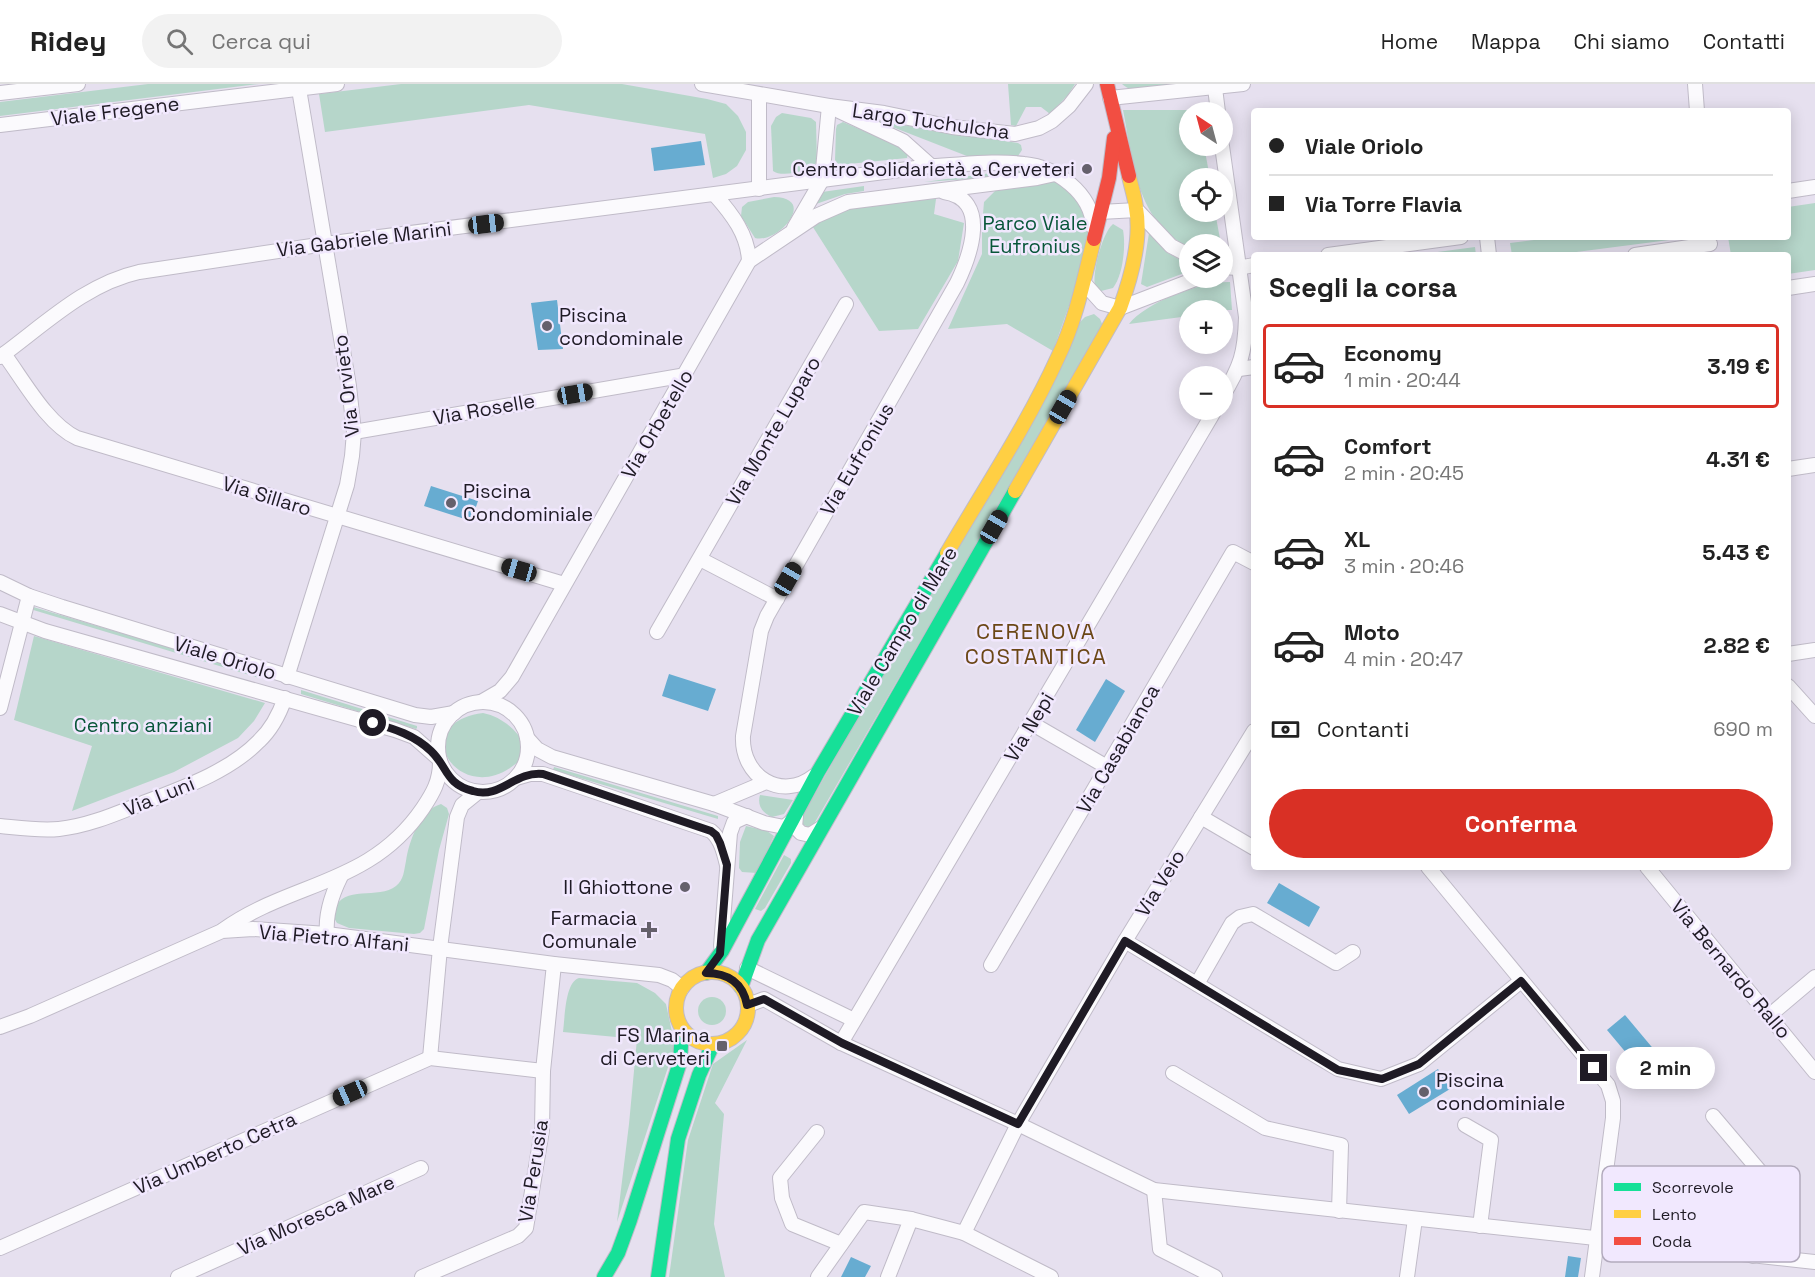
<!DOCTYPE html>
<html lang="it">
<head>
<meta charset="utf-8">
<style>
	:root { --surface:#fff; --page:#f2f2f2; --text:#222; --muted:#767676; --line:#e0e0e0; --accent:#d93025 }
	body { margin:0; font-family:"Space Grotesk",sans-serif; background:var(--page); color:var(--text); height:100vh; display:flex; flex-direction:column; font-size:22px; white-space:nowrap }
	* { box-sizing:border-box; margin:0 }
	p { font-size:20px; color:var(--muted) }
	.icon { flex:none; width:33px; height:33px; fill:none; stroke:currentColor; stroke-width:2; stroke-linecap:round; stroke-linejoin:round }
	.map { position:relative; flex:1; overflow:hidden }
	.details { position:absolute; left:1251px; top:168px; width:540px; height:618px; display:flex; flex-direction:column; background:var(--surface); border-radius:6px; box-shadow:0 3px 15px #0003 }
	.details>* { flex:none }
	.hud { position:absolute; left:1251px; top:24px; width:540px; height:132px; border-radius:6px; box-shadow:0 3px 15px #0003; display:grid; align-content:center; height:132px; padding:0 18px; background:var(--surface) }
	.needle { width:39px; rotate:324deg }
	.tools { position:absolute; left:1179px; top:18px; display:grid; gap:12px }
	.tools a { display:grid; place-items:center; width:54px; height:54px; border-radius:50%; background:var(--surface); box-shadow:0 3px 15px #0003; font-size:30px }
	.end { position:absolute; width:27px; height:27px; margin:-14px; border:8px solid #1f1b25; background:#fff; box-shadow:0 0 0 3px #fff }
	.from { border-radius:50% }
	.bubble { position:absolute; height:42px; border-radius:21px; background:var(--surface); box-shadow:0 3px 15px #0003; font-size:20px; font-weight:600; line-height:42px; text-align:center }
	.car { position:absolute; width:18px; height:36px; margin:-18px -9px; border-radius:8px; box-shadow:0 0 4px 2px #0007; background:linear-gradient(#222 24%,#8ab4d8 0 40%,#222 0 76%,#8ab4d8 0 86%,#222 0) }
	.hud b { display:flex; align-items:center; gap:21px; height:57px; font-size:22px }
	.hud b+b { border-top:2px solid var(--line) }
	.hud i { width:15px; height:15px; background:var(--text) }
	ul { padding:0; list-style:none }
	li { display:flex; align-items:center; gap:18px; height:84px; margin:0 12px 9px; padding:0 6px; border:3px solid transparent; border-radius:6px }
	li div { flex:1 }
	li b { display:block; font-size:22px }
	li em { font-style:normal; font-weight:600 }
	li.active { border-color:var(--accent) }
	li>.icon { width:54px; height:54px; stroke-width:1.5 }
	h2 { padding:0 18px; font-size:27px; line-height:72px }
	.pay { display:flex; align-items:center; gap:15px; height:66px; padding:0 18px; font-size:22px }
	.pay p { margin-inline-start:auto }
	.button { display:flex; gap:12px; margin-top:auto; padding:12px 18px }
	.button a { flex:1; height:69px; border-radius:36px; background:var(--accent); color:#fff; font-size:24px; font-weight:600; line-height:69px; text-align:center }
	header { display:flex; align-items:center; gap:36px; box-sizing:border-box; height:84px; padding:0 30px; background:var(--surface); border-bottom:2px solid var(--line) }
	header strong { font-size:28px }
	nav { display:flex; gap:33px; margin-inline-start:auto; font-size:21px }
	.search { width:420px; height:54px; background:var(--page); display:flex; align-items:center; gap:15px; box-sizing:border-box; padding:0 21px; border-radius:33px; color:var(--muted); font-size:22px }
	.map>svg:first-child { display:block }
	.green { fill:#b6d6ca }
	.water { fill:#67acd1 }
	.lines { fill:none; stroke-linecap:round; stroke-linejoin:round }
	.street-casing { stroke:#c0bbc8; stroke-width:16 }
	.fast-casing { stroke:#c0bbc8; stroke-width:16 }
	.slow-casing { stroke:#c0bbc8; stroke-width:16 }
	.jam-casing { stroke:#c0bbc8; stroke-width:16 }
	.street { stroke:#fbfafd; stroke-width:14 }
	.fast { stroke:#16e098; stroke-width:14 }
	.slow { stroke:#ffcf43; stroke-width:14 }
	.jam { stroke:#f24e42; stroke-width:14 }
	.route { stroke:#1f1b25; stroke-width:8 }
	.poi-dot { fill:#65606c; stroke:#f1e8fe; stroke-width:2 }
	.labels { text-anchor:middle; dominant-baseline:central; stroke-width:5; stroke-linejoin:round; paint-order:stroke }
	.street-label { font-size:20px; fill:#1f1b25; stroke:#f1e8fe }
	.poi-label { font-size:20px; fill:#1f1b25; stroke:#f1e8fe; text-anchor:end }
	.park-label { font-size:20px; fill:#085639; stroke:#f1e8fe }
	.quarter-label { font-size:22px; letter-spacing:1.5px; fill:#6b4716; stroke:#f1e8fe }
	.key { fill:#f1e8fe; stroke:#b2aabd; stroke-width:1.5 }
	.key-label { font-size:16px; fill:#1f1b25 }
</style>
</head>
<body>
<header>
<strong>Ridey</strong>
<div class="search"><svg class="icon" aria-label="search" viewBox="0 0 24 24"><circle cx="10" cy="10" r="6"/><path d="M15 15l6 6"/></svg>Cerca qui</div>
<nav><a>Home</a><a>Mappa</a><a>Chi siamo</a><a>Contatti</a></nav>
</header>
<div class="map">
<svg width="1815" height="1193" viewBox="0 0 1815 1193">
	<rect width="100%" height="100%" fill="#e6e0ef"/>
	<g class="green">
		<path d="M 148,0 L 259,0 L 0,32 L 0,18 Z"/>
		<path d="M 401,0 L 622,0 L 707,15 L 726,20 L 738,32 L 746,48 L 746,66 L 737,82 L 726,90 L 713,94 L 705,50 L 529,21 L 325,48 L 319,10 Z"/>
		<path d="M 1008,0 L 1075,0 L 1068,11 L 1050,30 L 1041,23 L 1026,23 L 1016,42 L 1011,41 Z"/>
		<path d="M 1122,0 L 1182,0 C 1164,3 1137,14 1122,0 Z"/>
		<path d="M 1123,26 L 1187,26 L 1190,62 L 1204,62 L 1210,94 L 1190,94 L 1190,128 L 1215,128 L 1221,160 L 1190,160 L 1189,163 C 1136,138 1133,76 1123,26 Z"/>
		<path d="M 782,29 L 811,34 L 816,38 L 817,78 C 810,87 782,94 773,87 L 771,42 L 776,33 Z"/>
		<path d="M 877,37 L 1018,59 L 1021,61 L 1022,66 L 1018,72 L 1005,75 L 972,74 Z"/>
		<path d="M 843,38 L 906,65 L 908,69 L 907,74 L 839,81 L 835,76 L 836,45 L 837,41 Z"/>
		<path d="M 1030,84 L 1033,86 L 1029,91 L 924,98 Z"/>
		<path d="M 1049,97 L 1060,99 L 1081,116 L 1088,148 L 1075,205 L 1053,267 L 1007,240 L 948,245 L 982,170 L 982,142 L 984,118 L 997,105 Z"/>
		<path d="M 864,102 L 864,107 L 845,110 L 816,120 L 822,108 Z"/>
		<path d="M 774,113 C 818,114 778,160 755,154 L 741,132 L 742,123 L 748,118 Z"/>
		<path d="M 936,115 L 934,130 L 964,139 L 958,177 L 918,245 L 879,247 L 811,140 C 855,117 887,117 936,115 Z"/>
		<path d="M 1815,119 L 1815,186 L 1788,190 L 1788,171 L 1731,171 L 1728,153 L 1788,153 L 1788,123 Z"/>
		<path d="M 1113,140 L 1123,146 C 1126,162 1123,191 1113,204 L 1101,207 L 1095,202 C 1092,189 1102,149 1113,140 Z"/>
		<path d="M 1149,149 L 1168,169 L 1186,179 L 1187,188 L 1147,203 L 1141,200 Z"/>
		<path d="M 1557,153 L 1677,153 L 1677,155 L 1553,171 L 1512,171 L 1510,159 Z"/>
		<path d="M 1475,163 L 1476,171 L 1415,171 Z"/>
		<path d="M 1230,198 L 1232,226 L 1190,226 L 1189,232 L 1129,240 C 1146,218 1202,197 1230,198 Z"/>
		<path d="M 1094,230 L 1100,235 L 1103,242 L 814,740 L 809,744 L 801,739 L 802,733 L 1080,238 L 1085,233 Z"/>
		<path d="M 30,522 L 259,590 L 259,594 L 30,525 Z"/>
		<path d="M 34,552 L 265,619 L 254,637 L 238,654 L 174,688 L 72,727 L 92,662 L 14,636 Z"/>
		<path d="M 301,606 L 417,642 L 417,644 L 416,645 L 301,610 Z"/>
		<path d="M 483,629 C 502,633 516,645 526,663 C 525,674 518,678 510,684 C 456,720 407,639 483,629 Z"/>
		<path d="M 554,683 L 718,732 L 718,735 L 553,686 Z"/>
		<path d="M 760,711 L 793,716 L 784,730 L 772,733 C 762,729 757,721 760,711 Z"/>
		<path d="M 441,720 L 447,724 L 449,730 L 439,766 L 424,845 L 420,849 L 414,850 L 349,844 L 337,839 C 334,834 333,832 335,826 C 342,800 379,816 396,802 C 404,796 404,786 406,777 C 409,757 420,726 441,720 Z"/>
		<path d="M 746,742 L 767,747 L 774,752 L 757,789 L 742,788 L 739,784 L 740,758 Z"/>
		<path d="M 784,771 L 791,775 L 791,779 L 765,824 L 761,827 L 755,825 Z"/>
		<path d="M 579,894 L 637,899 L 655,909 L 666,920 L 675,962 L 617,1138 L 629,1040 L 637,955 L 563,948 C 565,933 565,898 579,894 Z"/>
		<circle cx="712" cy="927" r="14"/>
		<path d="M 747,956 L 715,1019 L 724,1030 L 714,1140 L 725,1193 L 669,1193 L 688,1056 L 713,980 Z"/>
	</g>
	<g class="water">
		<path d="M 701,57 L 705,81 L 654,87 L 651,64 Z"/>
		<path d="M 557,216 L 563,265 L 538,266 L 531,219 Z"/>
		<path d="M 431,402 L 478,417 L 471,437 L 424,422 Z"/>
		<path d="M 669,590 L 716,605 L 708,627 L 662,612 Z"/>
		<path d="M 1106,595 L 1125,607 L 1095,658 L 1076,646 Z"/>
		<path d="M 1279,799 L 1320,823 L 1309,843 L 1267,819 Z"/>
		<path d="M 1625,931 L 1656,968 L 1638,983 L 1607,946 Z"/>
		<path d="M 1438,985 L 1450,1005 L 1409,1030 L 1397,1011 Z"/>
		<path d="M 1568,1172 L 1581,1174 L 1578,1193 L 1565,1193 Z"/>
		<path d="M 851,1173 L 871,1182 L 865,1193 L 841,1193 Z"/>
	</g>
	<g class="lines">
		<defs>
			<g id="street">
				<path d="M 702,0 L 829,22 L 884,29 L 952,43 L 1015,50 L 1039,44 L 1052,37 L 1069,22 L 1086,0"/>
				<path d="M 1695,0 L 1697,27"/>
				<path d="M 1215,4 L 1218,28"/>
				<path d="M 0,9 L 78,0"/>
				<path d="M 759,11 L 759,105"/>
				<path d="M 1110,14 L 1243,0"/>
				<path d="M 839,27 L 903,57 L 931,82"/>
				<path d="M 0,41 L 337,0"/>
				<path d="M 1222,62 L 1246,233 C 1245,269 1241,282 1222,313"/>
				<path d="M 1788,107 L 1815,103"/>
				<path d="M 715,111 C 732,130 748,151 749,177"/>
				<path d="M 1100,128 L 1137,126 L 1171,162 L 1190,172"/>
				<path d="M 794,144 L 822,96 L 829,22"/>
				<path d="M 1487,153 L 1489,171"/>
				<path d="M 1328,171 L 1461,153"/>
				<path d="M 1635,171 L 1710,160"/>
				<path d="M 1222,183 L 1238,184 L 1254,181"/>
				<path d="M 1084,199 L 1102,219 L 1120,224 L 1198,194"/>
				<path d="M 1788,204 L 1815,200"/>
				<path d="M 4,270 C 24,297 47,340 77,354 L 564,500"/>
				<path d="M 0,273 C 44,241 85,200 139,188 L 325,160 L 931,82 C 961,81 994,76 1024,80 C 1056,83 1092,109 1093,143"/>
				<path d="M 1239,285 L 1254,283"/>
				<path d="M 354,348 L 686,291"/>
				<path d="M 1788,385 L 1815,381"/>
				<path d="M 700,475 L 777,515"/>
				<path d="M 0,498 L 29,512 L 62,523 L 415,631 L 431,633 L 454,629"/>
				<path d="M 0,530 L 45,547 L 395,646 L 414,653 L 439,675"/>
				<path d="M 657,548 L 846,220"/>
				<path d="M 1788,570 L 1815,566"/>
				<path d="M 287,593 L 347,401 L 352,372 L 354,348 L 349,302 L 299,5"/>
				<path d="M 1788,602 L 1815,632"/>
				<circle cx="483" cy="663" r="45"/>
				<path d="M 481,618 L 500,607 L 512,593 L 749,177 L 816,132 L 848,118 L 1037,94 L 1055,90"/>
				<path d="M 0,624 L 29,512"/>
				<path d="M 1031,639 L 1107,683"/>
				<path d="M 527,654 L 537,665 L 552,673 L 714,720 L 764,739 L 784,743 L 793,736"/>
				<path d="M 814,692 C 781,718 741,692 743,652 L 761,547 L 767,532 L 957,199 C 970,172 991,115 944,108"/>
				<path d="M 516,694 L 530,690 L 543,690 L 711,747 C 721,755 724,769 727,781"/>
				<path d="M 714,720 L 766,698"/>
				<path d="M 796,732 L 795,743 L 801,749 L 810,751 L 821,744"/>
				<path d="M 1201,733 L 1254,764"/>
				<path d="M 0,742 C 20,744 40,747 59,745 C 87,742 113,731 138,721 C 179,705 228,689 259,657 C 272,645 279,631 285,614"/>
				<path d="M 1428,783 L 1608,1001 L 1613,1017 L 1613,1034 L 1592,1193"/>
				<path d="M 1647,783 L 1815,988"/>
				<path d="M 223,846 C 292,797 370,802 423,724 C 433,709 440,697 440,678"/>
				<path d="M 327,850 C 325,829 332,810 341,792"/>
				<path d="M 1125,857 L 1338,985 L 1381,995 L 1419,980 L 1521,897"/>
				<path d="M 721,862 L 730,749 L 734,738 L 747,732"/>
				<path d="M 991,881 L 1233,468 L 1254,479"/>
				<path d="M 747,884 L 854,936"/>
				<path d="M 1197,900 L 1232,839 L 1240,833 L 1253,830 L 1336,879 L 1353,868"/>
				<path d="M 748,921 L 764,915 L 841,959 L 1018,1040 L 1154,1106 L 1815,1178"/>
				<path d="M 1770,931 L 1815,893"/>
				<path d="M 0,943 L 30,932 L 222,847 L 253,845 L 327,850 L 554,880 L 659,891 L 672,896 L 682,904"/>
				<path d="M 841,959 L 1215,326"/>
				<path d="M 430,974 L 440,864 L 457,733 L 462,721 L 478,708"/>
				<path d="M 1173,989 L 1265,1044 L 1341,1061 L 1339,1127"/>
				<path d="M 1713,1032 L 1763,1091 L 1753,1172"/>
				<path d="M 1465,1041 L 1491,1056 L 1480,1142"/>
				<path d="M 817,1048 L 780,1094 L 782,1114 L 792,1140 L 841,1160"/>
				<path d="M 1154,1106 L 1160,1165 L 1215,1193"/>
				<path d="M 964,1149 L 1018,1040 L 1125,857 L 1254,647"/>
				<path d="M 0,1164 L 430,974 L 543,987 L 554,880"/>
				<path d="M 178,1193 L 421,1084"/>
				<path d="M 422,1193 L 518,1152 L 526,1144 L 542,1046 L 543,987"/>
				<path d="M 818,1193 L 864,1128 L 911,1135 L 964,1149 L 1051,1193"/>
				<path d="M 888,1193 L 911,1135"/>
				<path d="M 1407,1193 L 1415,1135"/>
			</g>
			<g id="fast">
				<path d="M 706,889 L 722,867 L 818,688 L 947,469"/>
				<path d="M 741,903 L 758,856 L 1015,407"/>
				<path d="M 604,1193 L 618,1169 L 630,1136 L 680,978 L 682,945"/>
				<path d="M 658,1193 L 678,1055 L 699,991 L 713,960"/>
			</g>
			<g id="slow">
				<path d="M 1015,407 L 1120,224 C 1131,194 1142,156 1136,124 C 1135,113 1131,102 1129,92"/>
				<path d="M 947,469 C 985,404 1027,341 1058,273 C 1076,236 1084,195 1094,155"/>
				<circle cx="712" cy="924" r="36"/>
			</g>
			<g id="jam">
				<path d="M 1107,0 L 1129,92"/>
				<path d="M 1094,155 L 1109,94 L 1114,54"/>
			</g>
		</defs>
		<use href="#street" class="street-casing"/>
		<use href="#fast" class="fast-casing"/>
		<use href="#slow" class="slow-casing"/>
		<use href="#jam" class="jam-casing"/>
		<use href="#street" class="street"/>
		<use href="#fast" class="fast"/>
		<use href="#slow" class="slow"/>
		<use href="#jam" class="jam"/>
	</g>
	<g class="lines">
		<path class="route" d="M 373,639 C 395,645 414,651 431,667 C 448,683 445,700 473,707 C 501,715 514,687 543,690 L 711,747 L 716,751 L 720,759 L 727,781 L 720,870 L 706,889 C 728,889 743,899 747,921 L 764,915 L 842,959 L 1018,1040 L 1125,857 L 1338,986 L 1382,995 L 1419,980 L 1521,897 L 1594,984"/>
	</g>
	<g class="poi-dot">
		<circle cx="1087" cy="85" r="6"/>
		<circle cx="547" cy="242" r="6"/>
		<circle cx="451" cy="419" r="6"/>
		<circle cx="685" cy="803" r="6"/>
		<path d="M646 837h6v6h6v6h-6v6h-6v-6h-6v-6h6z"/>
		<rect x="716" y="956" width="12" height="12" rx="3"/>
		<circle cx="1424" cy="1008" r="6"/>
	</g>
	<g class="labels">
		<g class="street-label">
			<text transform="translate(115 27) rotate(-7)">Viale Fregene</text>
			<text transform="translate(931 37) rotate(8)">Largo Tuchulcha</text>
			<text transform="translate(364 155) rotate(-7)">Via Gabriele Marini</text>
			<text transform="translate(346 302) rotate(-97)">Via Orvieto</text>
			<text transform="translate(484 325) rotate(-10)">Via Roselle</text>
			<text transform="translate(657 340) rotate(-60)">Via Orbetello</text>
			<text transform="translate(773 347) rotate(-60)">Via Monte Luparo</text>
			<text transform="translate(857 375) rotate(-60)">Via Eufronius</text>
			<text transform="translate(267 412) rotate(17)">Via Sillaro</text>
			<text transform="translate(902 547) rotate(-59)">Viale Campo di Mare</text>
			<text transform="translate(225 574) rotate(17)">Viale Oriolo</text>
			<text transform="translate(1029 643) rotate(-59)">Via Nepi</text>
			<text transform="translate(1118 665) rotate(-60)">Via Casabianca</text>
			<text transform="translate(159 712) rotate(-22)">Via Luni</text>
			<text transform="translate(1160 799) rotate(-58)">Via Veio</text>
			<text transform="translate(334 854) rotate(5)">Via Pietro Alfani</text>
			<text transform="translate(1731 885) rotate(50)">Via Bernardo Rallo</text>
			<text transform="translate(215 1069) rotate(-24)">Via Umberto Cetra</text>
			<text transform="translate(533 1087) rotate(-81)">Via Perusia</text>
			<text transform="translate(316 1131) rotate(-24)">Via Moresca Mare</text>
		</g>
		<g class="poi-label">
			<text x="1075" y="85">Centro Solidarietà a Cerveteri</text>
			<text x="559" y="231" text-anchor="start">Piscina<tspan x="559" dy="23">condominale</tspan></text>
			<text x="463" y="407" text-anchor="start">Piscina<tspan x="463" dy="23">Condominiale</tspan></text>
			<text x="673" y="803">Il Ghiottone</text>
			<text x="637" y="834">Farmacia<tspan x="637" dy="23">Comunale</tspan></text>
			<text x="710" y="951">FS Marina<tspan x="710" dy="23">di Cerveteri</tspan></text>
			<text x="1436" y="996" text-anchor="start">Piscina<tspan x="1436" dy="23">condominiale</tspan></text>
		</g>
		<g class="park-label">
			<text x="1035" y="139">Parco Viale<tspan x="1035" dy="23">Eufronius</tspan></text>
			<text x="143" y="641">Centro anziani</text>
		</g>
		<g class="quarter-label">
			<text x="1036" y="547">CERENOVA<tspan x="1036" dy="25">COSTANTICA</tspan></text>
		</g>
	</g>
	<rect x="1602" y="1082" width="198" height="96" rx="9" class="key"/>
	<rect x="1614" y="1099" width="27" height="8" fill="#16e098"/>
	<rect x="1614" y="1126" width="27" height="8" fill="#ffcf43"/>
	<rect x="1614" y="1153" width="27" height="8" fill="#f24e42"/>
	<g class="key-label">
		<text x="1652" y="1109">Scorrevole</text>
		<text x="1652" y="1136">Lento</text>
		<text x="1652" y="1163">Coda</text>
	</g>
</svg>
<div class="tools">
<a><svg class="needle" viewBox="-14 -14 28 28"><path d="M0-13l5 13h-10z" fill="#e53935"/><path d="M0 13l5-13h-10z" fill="#767676"/></svg></a>
<a><svg class="icon" aria-label="locate" viewBox="0 0 24 24"><circle cx="12" cy="12" r="6"/><path d="M12 2v4M12 18v4M2 12h4M18 12h4"/></svg></a>
<a><svg class="icon" aria-label="layers" viewBox="0 0 24 24"><path d="M12 4l9 5-9 5-9-5zM3 14l9 5 9-5"/></svg></a>
<a>+</a>
<a>−</a>
</div>
<i class="end from" style="left:373px;top:639px"></i>
<i class="end" style="left:1594px;top:984px"></i>
<div class="bubble" style="left:1616px;top:963px;width:99px">2 min</div>
<i class="car" style="left:486px;top:140px;rotate:83deg"></i>
<i class="car" style="left:575px;top:310px;rotate:80deg"></i>
<i class="car" style="left:1063px;top:323px;rotate:30deg"></i>
<i class="car" style="left:994px;top:443px;rotate:30deg"></i>
<i class="car" style="left:519px;top:486px;rotate:286deg"></i>
<i class="car" style="left:788px;top:495px;rotate:30deg"></i>
<i class="car" style="left:350px;top:1009px;rotate:246deg"></i>
<div class="hud">
<b><i class="from"></i>Viale Oriolo</b>
<b><i></i>Via Torre Flavia</b>
</div>
<section class="details">
<h2>Scegli la corsa</h2>
<ul>
<li class="active"><svg class="icon" aria-label="car" viewBox="0 0 24 24"><path d="M5 17H2v-5l4-1 3-4h7l3 4 3 1v5h-3M9 17h6M6 11h13"/><circle cx="7" cy="17" r="2"/><circle cx="17" cy="17" r="2"/></svg><div><b>Economy</b><p>1 min · 20:44</p></div><em>3.19 €</em></li>
<li><svg class="icon" aria-label="car" viewBox="0 0 24 24"><path d="M5 17H2v-5l4-1 3-4h7l3 4 3 1v5h-3M9 17h6M6 11h13"/><circle cx="7" cy="17" r="2"/><circle cx="17" cy="17" r="2"/></svg><div><b>Comfort</b><p>2 min · 20:45</p></div><em>4.31 €</em></li>
<li><svg class="icon" aria-label="car" viewBox="0 0 24 24"><path d="M5 17H2v-5l4-1 3-4h7l3 4 3 1v5h-3M9 17h6M6 11h13"/><circle cx="7" cy="17" r="2"/><circle cx="17" cy="17" r="2"/></svg><div><b>XL</b><p>3 min · 20:46</p></div><em>5.43 €</em></li>
<li><svg class="icon" aria-label="car" viewBox="0 0 24 24"><path d="M5 17H2v-5l4-1 3-4h7l3 4 3 1v5h-3M9 17h6M6 11h13"/><circle cx="7" cy="17" r="2"/><circle cx="17" cy="17" r="2"/></svg><div><b>Moto</b><p>4 min · 20:47</p></div><em>2.82 €</em></li>
</ul>
<div class="pay"><svg class="icon" aria-label="cash" viewBox="0 0 24 24"><path d="M3 7h18v10H3z"/><circle cx="12" cy="12" r="2"/></svg>Contanti<p>690 m</p></div>
<div class="button"><a>Conferma</a></div>
</section>
</div>
</body>
</html>
